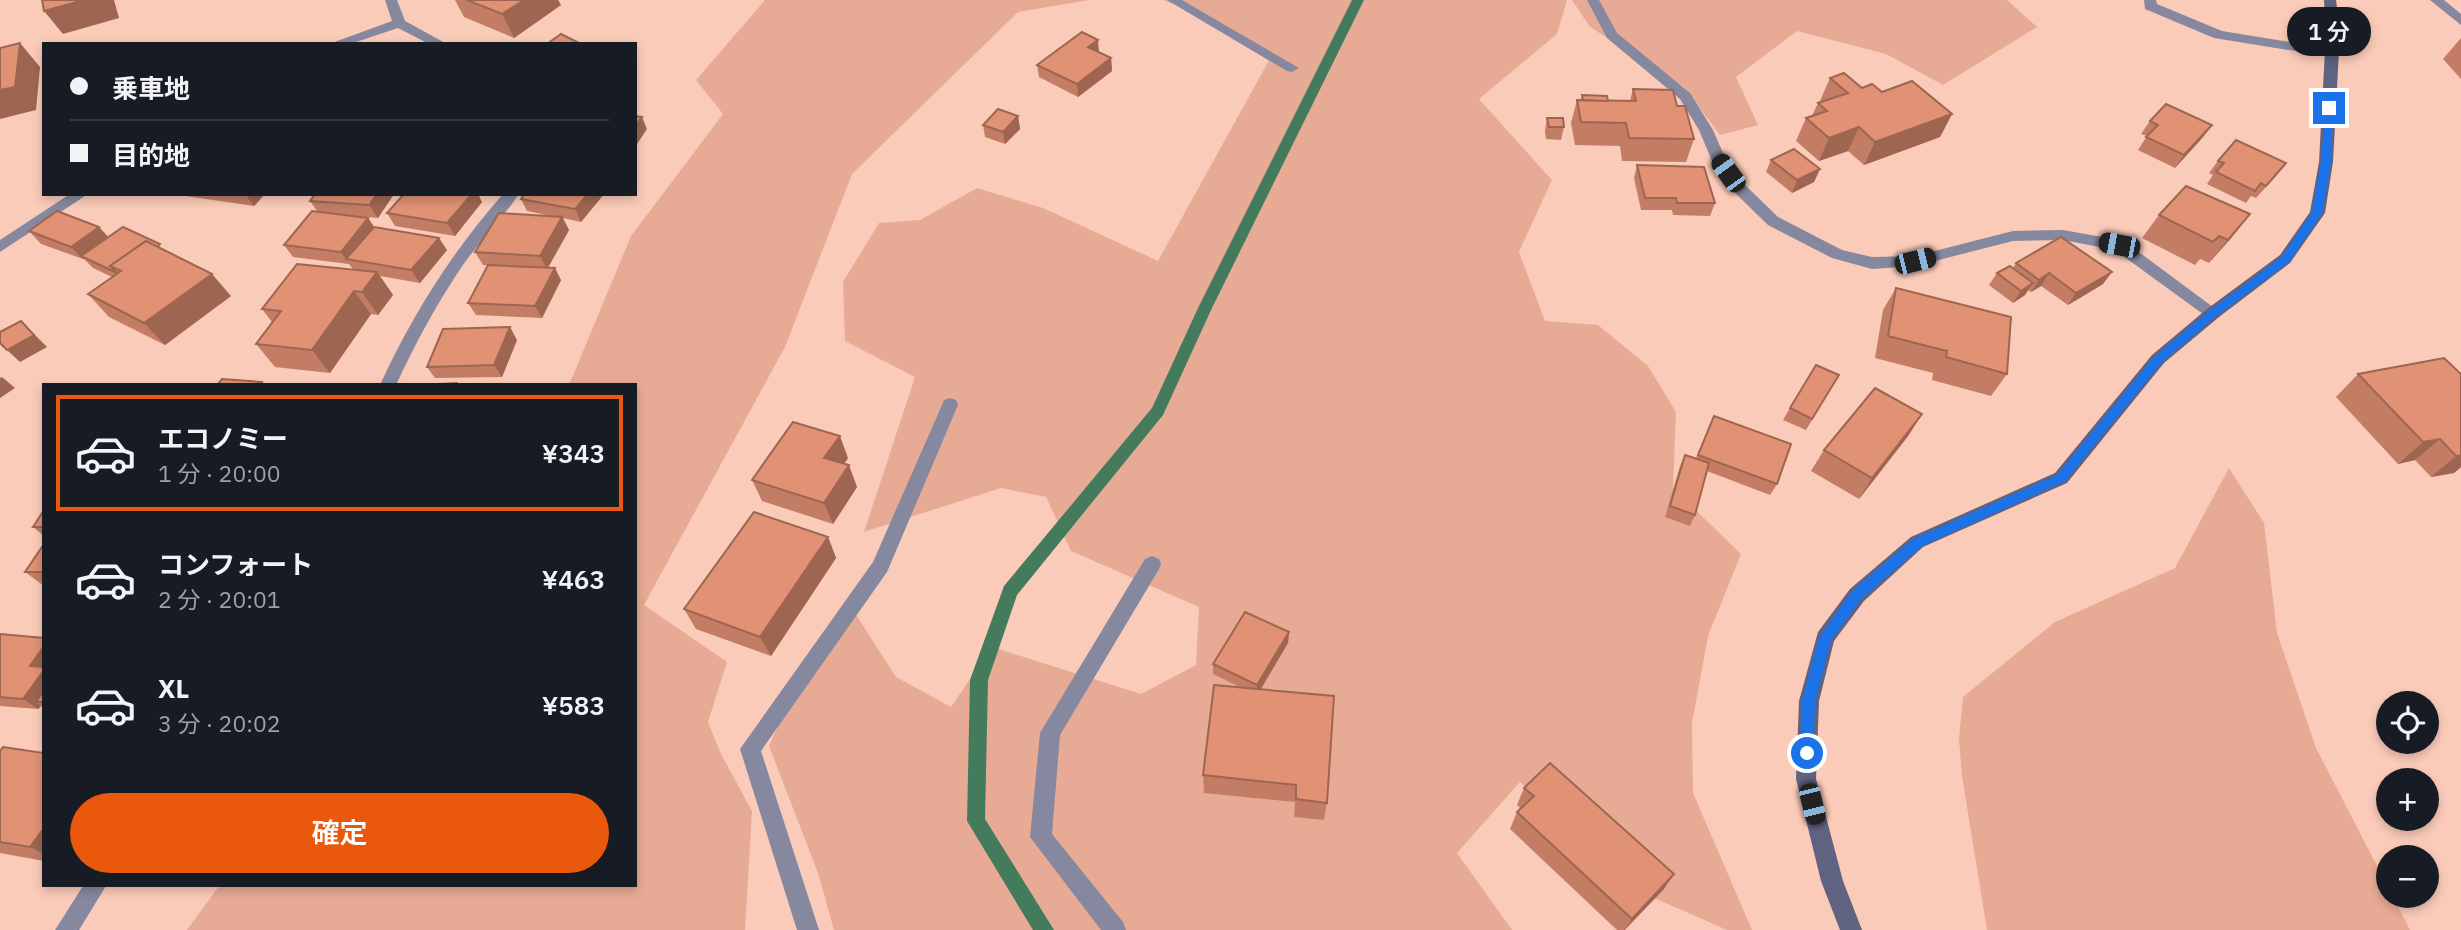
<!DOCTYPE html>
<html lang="ja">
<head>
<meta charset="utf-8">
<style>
	:root { --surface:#171b24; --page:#20242c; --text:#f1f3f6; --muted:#9ea1a6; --line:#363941; --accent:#ea580c }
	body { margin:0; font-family:"IBM Plex Sans","Noto Sans JP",sans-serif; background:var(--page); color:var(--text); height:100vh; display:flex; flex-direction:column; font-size:26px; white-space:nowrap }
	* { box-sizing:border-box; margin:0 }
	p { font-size:23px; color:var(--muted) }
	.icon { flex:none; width:38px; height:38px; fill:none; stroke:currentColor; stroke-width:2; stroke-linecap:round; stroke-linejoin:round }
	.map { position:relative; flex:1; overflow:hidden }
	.details { position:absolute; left:42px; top:383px; width:595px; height:504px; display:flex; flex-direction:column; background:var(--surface); border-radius:0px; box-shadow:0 4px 10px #0003 }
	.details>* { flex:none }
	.banner { position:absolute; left:42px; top:42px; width:595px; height:154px; border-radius:0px; box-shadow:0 4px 10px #0003; display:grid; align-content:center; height:154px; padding:0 28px; background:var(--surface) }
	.tools { position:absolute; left:2376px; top:691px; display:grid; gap:14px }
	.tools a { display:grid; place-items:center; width:63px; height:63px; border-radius:50%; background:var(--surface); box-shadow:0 4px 10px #0003; font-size:35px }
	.end { position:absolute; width:32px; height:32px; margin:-16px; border:9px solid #1a73e8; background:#fff; box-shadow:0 0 0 4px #fff }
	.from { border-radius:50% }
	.bubble { position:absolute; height:49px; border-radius:24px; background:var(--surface); box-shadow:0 4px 10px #0003; font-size:23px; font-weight:600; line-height:49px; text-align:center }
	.car { position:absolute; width:21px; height:42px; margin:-21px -10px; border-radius:9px; box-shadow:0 0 5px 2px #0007; background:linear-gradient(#222 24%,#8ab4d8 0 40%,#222 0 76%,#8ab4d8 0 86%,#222 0) }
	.banner b { display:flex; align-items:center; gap:24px; height:66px; font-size:26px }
	.banner b+b { border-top:2px solid var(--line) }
	.banner i { width:18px; height:18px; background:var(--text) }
	ul { padding:12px 0 0; list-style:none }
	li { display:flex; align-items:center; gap:21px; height:116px; margin:0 14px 10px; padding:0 14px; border:4px solid transparent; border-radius:0px }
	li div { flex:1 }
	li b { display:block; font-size:26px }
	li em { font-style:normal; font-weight:600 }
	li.current { border-color:var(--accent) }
	li>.icon { width:63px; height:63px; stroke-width:1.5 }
	.cta { display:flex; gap:14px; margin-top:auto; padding:14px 28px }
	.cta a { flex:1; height:80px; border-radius:42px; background:var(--accent); color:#fff; font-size:28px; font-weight:600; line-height:80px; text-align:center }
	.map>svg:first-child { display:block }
	.green { fill:#e7ab95 }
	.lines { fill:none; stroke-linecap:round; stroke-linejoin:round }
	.stream { fill:#437b5c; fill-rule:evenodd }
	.lane { fill:#86889f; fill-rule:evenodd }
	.street { fill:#86889f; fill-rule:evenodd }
	.secondary { fill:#606282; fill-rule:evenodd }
	.wall { fill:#c27d64 }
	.shaded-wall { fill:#9e6651 }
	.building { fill:#e19174; stroke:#9e6651; stroke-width:2 }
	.route { fill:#1a73e8 }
</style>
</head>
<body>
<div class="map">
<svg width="2461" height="930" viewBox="0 0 2461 930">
	<rect width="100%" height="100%" fill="#fbcbb9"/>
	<g class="green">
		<path d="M 765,0 L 1089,0 L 1018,12 L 852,174 L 785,347 L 644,605 L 727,662 L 708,722 L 721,754 L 752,811 L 745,930 L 187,930 L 219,886 L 635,886 L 635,385 L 569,385 L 631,236 L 723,114 L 696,80 Z"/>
		<path d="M 1163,0 L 1567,0 L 1557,34 L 1479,99 L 1552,180 L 1519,252 L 1545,321 L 1598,325 L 1648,366 L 1676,412 L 1673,488 L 1741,554 L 1708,636 L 1692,723 L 1693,793 L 1752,930 L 1727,930 L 1654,898 L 1520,782 L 1457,853 L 1512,930 L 834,930 L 818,873 L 769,746 L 802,672 L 853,610 L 896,677 L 951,707 L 992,647 L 1141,694 L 1196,665 L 1199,607 L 1071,551 L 1046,497 L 1001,488 L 864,532 L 915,377 L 845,341 L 843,282 L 879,223 L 920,220 L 977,188 L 1043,208 L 1158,261 L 1272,55 L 1224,24 Z"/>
		<path d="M 1572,0 L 2007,0 L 2037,27 L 1943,85 L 1886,54 L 1797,31 L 1736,77 L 1758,125 L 1720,135 L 1684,87 L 1590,27 Z"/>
		<path d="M 2229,468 L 2264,523 L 2277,633 L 2316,748 L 2389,889 L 2389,896 L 2393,896 L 2410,930 L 1987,930 L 1962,776 L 1959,739 L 1963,697 L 2055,622 L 2175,568 Z"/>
	</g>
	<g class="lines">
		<path class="stream" d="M 1352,0 L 1364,0 L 1212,308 L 1163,415 L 1017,595 L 988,680 L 985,819 L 1054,930 L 1033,930 L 967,821 L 970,680 L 1004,586 L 1152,408 L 1198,308 Z"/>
		<path class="lane" d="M 1167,0 L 1182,0 L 1299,68 L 1292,72 L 1287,71 Z"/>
		<g class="street">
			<path d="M 385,0 L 397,0 L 405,21 L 447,44 L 429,44 L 398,28 L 350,44 L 329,44 L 392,21 Z"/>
			<path d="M 1587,0 L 1599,0 L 1617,33 L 1690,93 L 1713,130 L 1726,160 L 1742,182 L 1778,217 L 1842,250 L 1872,257 L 1915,256 L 2013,231 L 2063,230 L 2124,241 L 2221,313 L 2213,319 L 2207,317 L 2115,250 L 2063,240 L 2013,241 L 1915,266 L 1872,269 L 1832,258 L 1768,225 L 1732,190 L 1712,161 L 1699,130 L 1680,99 L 1607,38 Z"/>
			<path d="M 2144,0 L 2156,0 L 2157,4 L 2222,31 L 2332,49 L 2339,53 L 2332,57 L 2214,38 L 2145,9 Z"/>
			<path d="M 2430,0 L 2444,0 L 2461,14 L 2461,25 Z"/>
			<path d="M 70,194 L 88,194 L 0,252 L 0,240 Z"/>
			<path d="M 503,194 L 519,194 C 503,218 482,239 465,262 C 438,301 416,342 396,385 L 380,385 C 412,315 452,252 503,194 Z"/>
			<path d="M 950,398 L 956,400 L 958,405 L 887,572 L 761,751 L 819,930 L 797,930 L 740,749 L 873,562 L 942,405 L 944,400 Z"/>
			<path d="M 1152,556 L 1159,559 L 1161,564 L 1159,569 L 1060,735 L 1052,834 L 1123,922 L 1126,930 L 1101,930 L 1030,837 L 1040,733 L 1145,559 Z"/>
			<path d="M 83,886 L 106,886 L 79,930 L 55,930 Z"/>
		</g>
		<path class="secondary" d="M 2324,0 L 2336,0 L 2340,32 L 2333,162 L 2325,213 L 2290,263 L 2219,317 L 2164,363 L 2067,483 L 1923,547 L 1864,601 L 1834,641 L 1819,701 L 1816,779 L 1843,881 L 1862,930 L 1840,930 L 1821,881 L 1796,779 L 1799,701 L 1818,632 L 1850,589 L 1911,537 L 2055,473 L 2152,355 L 2207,309 L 2280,255 L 2310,212 L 2319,162 L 2326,32 Z"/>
	</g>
	<g class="wall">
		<path d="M 455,0 L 558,0 L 561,5 L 514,38 L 464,17 Z"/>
		<path d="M 2461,38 L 2461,79 L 2443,59 Z"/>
		<path d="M 1099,52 L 1111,58 L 1112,71 L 1078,97 L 1039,77 L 1037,65 Z"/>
		<path d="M 1830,78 L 1862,88 L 1882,92 L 1952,114 L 1940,137 L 1864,165 L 1848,151 L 1819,161 L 1796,141 L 1806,118 L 1812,116 L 1818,103 L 1821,102 L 1820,101 Z"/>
		<path d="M 1633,89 L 1677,106 L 1694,139 L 1686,162 L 1622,161 L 1620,146 L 1575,145 L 1571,123 L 1577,100 L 1581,100 L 1582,95 L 1608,101 L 1630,101 Z"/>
		<path d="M 1018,116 L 1020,129 L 1005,144 L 985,137 L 983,125 Z"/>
		<path d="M 1547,118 L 1564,127 L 1561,140 L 1546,139 L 1545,131 Z"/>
		<path d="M 2150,121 L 2212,125 L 2203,137 L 2175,168 L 2138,150 L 2147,136 L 2141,134 Z"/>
		<path d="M 1771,160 L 1820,169 L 1814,182 L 1792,193 L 1766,172 Z"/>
		<path d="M 2218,161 L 2276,176 L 2256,198 L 2251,196 L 2246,203 L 2207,184 L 2213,175 L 2209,173 Z"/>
		<path d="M 1637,165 L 1715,203 L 1710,216 L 1673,215 L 1672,210 L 1641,210 L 1634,178 Z"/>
		<path d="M 172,194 L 265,194 L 254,206 Z"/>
		<path d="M 315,194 L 394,194 L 378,218 L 354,216 L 368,218 L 374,227 L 447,250 L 420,283 L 380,276 L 393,295 L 378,315 L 371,314 L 330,373 L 275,367 L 256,344 L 272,322 L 262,309 L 353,269 L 349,264 L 293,257 L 284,245 L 317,211 L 310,201 Z"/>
		<path d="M 604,194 L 581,222 L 563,218 L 569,230 L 548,268 L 561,280 L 542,318 L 476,315 L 468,303 L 500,266 L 483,265 L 475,252 L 556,217 L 527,211 L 521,199 Z"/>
		<path d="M 482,202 L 455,236 L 395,226 L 387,213 Z"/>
		<path d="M 2159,215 L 2232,237 L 2209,263 L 2200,259 L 2195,265 L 2142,238 Z"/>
		<path d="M 99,227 L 108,237 L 166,251 L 231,296 L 165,345 L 109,317 L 88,294 L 112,277 L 93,268 L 84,259 L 83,259 L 41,244 L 29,231 Z"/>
		<path d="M 2016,263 L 2103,284 L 2068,305 L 2041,286 L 2031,292 L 2028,290 L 2025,295 L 2013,303 L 1989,285 L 1997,273 L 2013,268 Z"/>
		<path d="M 1896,288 L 2007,374 L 1991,396 L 1932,380 L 1933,373 L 1875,358 L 1883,310 Z"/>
		<path d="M 517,340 L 502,377 L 435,378 L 427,367 Z"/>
		<path d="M 2358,374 L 2461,374 L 2461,467 L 2454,473 L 2431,477 L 2415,460 L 2398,464 L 2336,397 Z"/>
		<path d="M 1832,386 L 1806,430 L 1783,420 L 1790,408 Z"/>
		<path d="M 1922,414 L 1908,436 L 1859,499 L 1811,471 L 1824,450 Z"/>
		<path d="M 1714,416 L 1777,484 L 1770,495 L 1707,471 L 1695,515 L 1690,526 L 1665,517 L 1680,466 L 1685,455 L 1696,458 Z"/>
		<path d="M 848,458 L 844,464 L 857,487 L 833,524 L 762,501 L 752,480 Z"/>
		<path d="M 44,510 L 44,536 L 33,527 Z"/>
		<path d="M 828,537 L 836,558 L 771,656 L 696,629 L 684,609 Z"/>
		<path d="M 44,544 L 44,586 L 25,572 Z"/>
		<path d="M 1289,632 L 1288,643 L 1261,689 L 1327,803 L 1324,820 L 1294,817 L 1295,802 L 1204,793 L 1203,775 L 1240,687 L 1213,674 L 1213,664 Z"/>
		<path d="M 0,634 L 44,638 L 44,707 L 41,706 L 38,709 L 0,706 Z"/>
		<path d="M 0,751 L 44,753 L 44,861 L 0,853 Z"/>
		<path d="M 1524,788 L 1674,874 L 1663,890 L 1625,930 L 1617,930 L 1510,829 L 1517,812 L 1521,809 L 1517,805 Z"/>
	</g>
	<g class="shaded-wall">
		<path d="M 84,0 L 114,0 L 119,18 L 63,34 L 44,11 Z"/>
		<path d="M 524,0 L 558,0 L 561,5 L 514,38 L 502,14 Z"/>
		<path d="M 1098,40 L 1099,52 L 1088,47 Z"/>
		<path d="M 20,43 L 40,67 L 36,110 L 0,119 L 0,90 Z"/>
		<path d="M 1111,58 L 1112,71 L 1078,97 L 1077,84 Z"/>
		<path d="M 1952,114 L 1940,137 L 1864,165 L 1875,142 Z"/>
		<path d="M 1018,116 L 1020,129 L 1005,144 L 1003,132 Z"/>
		<path d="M 642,117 L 647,129 L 635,147 L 635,126 Z"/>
		<path d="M 2212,125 L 2203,137 L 2175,168 L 2184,155 Z"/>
		<path d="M 1859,127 L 1848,151 L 1819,161 L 1829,138 Z"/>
		<path d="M 1820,169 L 1814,182 L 1792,193 L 1797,180 Z"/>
		<path d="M 245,194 L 265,194 L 254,206 Z"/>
		<path d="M 377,194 L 394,194 L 378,218 L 369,205 Z"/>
		<path d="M 472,194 L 478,194 L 482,202 L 455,236 L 447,223 Z"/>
		<path d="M 588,194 L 604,194 L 581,222 L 575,209 Z"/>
		<path d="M 2250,214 L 2232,237 L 2209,263 L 2228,240 Z"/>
		<path d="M 562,217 L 569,230 L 547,269 L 540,256 Z"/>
		<path d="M 368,218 L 376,230 L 346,259 L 341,252 Z"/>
		<path d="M 99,227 L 110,239 L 81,256 L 84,259 L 83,259 L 71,247 Z"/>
		<path d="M 439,238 L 447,250 L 420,283 L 411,270 Z"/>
		<path d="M 555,268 L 561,280 L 542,318 L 535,306 Z"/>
		<path d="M 377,272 L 393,295 L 378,315 L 362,292 Z"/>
		<path d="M 2112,272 L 2103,284 L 2068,305 L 2076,293 Z"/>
		<path d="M 2049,273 L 2041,286 L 2031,292 L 2039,280 Z"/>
		<path d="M 212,274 L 231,296 L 165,345 L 144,323 Z"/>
		<path d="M 2033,283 L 2025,295 L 2013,303 L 2021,291 Z"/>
		<path d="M 354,291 L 371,314 L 330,373 L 312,350 Z"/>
		<path d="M 21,321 L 47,347 L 20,362 L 7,350 Z"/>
		<path d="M 510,327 L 517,340 L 502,377 L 494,365 Z"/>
		<path d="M 2,377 L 15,388 L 0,398 L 0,378 Z"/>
		<path d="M 1922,414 L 1908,436 L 1859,499 L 1872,478 Z"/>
		<path d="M 840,436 L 848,458 L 833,479 L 824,458 Z"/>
		<path d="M 2440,439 L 2415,460 L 2398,464 L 2423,442 Z"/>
		<path d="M 2461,455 L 2461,467 L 2454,473 L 2431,477 L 2456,456 Z"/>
		<path d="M 849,465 L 857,487 L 833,524 L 824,503 Z"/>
		<path d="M 828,537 L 836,558 L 771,656 L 760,637 Z"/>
		<path d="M 1289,632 L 1288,643 L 1257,695 L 1257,685 Z"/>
		<path d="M 44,646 L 44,702 L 36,702 L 41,706 L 38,709 L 23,699 L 30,666 Z"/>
		<path d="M 44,828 L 44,854 L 30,847 Z"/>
		<path d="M 1674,874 L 1663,890 L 1624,930 L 1632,919 Z"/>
	</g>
	<g class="building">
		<path d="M 42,0 L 84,0 L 44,11 Z"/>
		<path d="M 467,0 L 524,0 L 502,14 Z"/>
		<path d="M 1082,32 L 1098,40 L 1088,47 L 1111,58 L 1077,84 L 1037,65 Z"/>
		<path d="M 561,34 L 581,44 L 547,44 Z"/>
		<path d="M 20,43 L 15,87 L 0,90 L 0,48 Z"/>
		<path d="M 1844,73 L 1862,88 L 1872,84 L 1882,92 L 1912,81 L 1952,114 L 1875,142 L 1859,127 L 1829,138 L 1806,118 L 1827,111 L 1818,103 L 1848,93 L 1830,78 Z"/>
		<path d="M 1633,89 L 1673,90 L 1677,106 L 1685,106 L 1694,139 L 1629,138 L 1626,123 L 1581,122 L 1577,100 L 1636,101 Z"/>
		<path d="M 1582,95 L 1607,96 L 1608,101 L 1583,100 Z"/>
		<path d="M 2166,104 L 2212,125 L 2184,155 L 2146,137 L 2158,125 L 2150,121 Z"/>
		<path d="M 998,109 L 1018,116 L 1003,132 L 983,125 Z"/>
		<path d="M 635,116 L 642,117 L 635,126 Z"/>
		<path d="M 1547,118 L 1563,118 L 1564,127 L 1549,127 Z"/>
		<path d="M 2236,140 L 2286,163 L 2266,186 L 2261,183 L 2255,191 L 2216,172 L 2224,163 L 2218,161 Z"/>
		<path d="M 1794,149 L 1820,169 L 1797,180 L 1771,160 Z"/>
		<path d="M 1637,165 L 1704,167 L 1715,203 L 1677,203 L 1676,198 L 1645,198 Z"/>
		<path d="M 2186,186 L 2250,214 L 2228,240 L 2219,236 L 2213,242 L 2159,215 Z"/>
		<path d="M 315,194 L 377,194 L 369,205 L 310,201 Z"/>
		<path d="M 404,194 L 472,194 L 447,223 L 387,213 Z"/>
		<path d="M 524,194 L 588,194 L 575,209 L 521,199 Z"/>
		<path d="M 57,211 L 99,227 L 71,247 L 29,231 Z"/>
		<path d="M 312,211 L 368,218 L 341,252 L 284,245 Z"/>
		<path d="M 499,213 L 562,217 L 540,256 L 475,252 Z"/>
		<path d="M 123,227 L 160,244 L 157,247 L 146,241 L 110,266 L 117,273 L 81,256 Z"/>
		<path d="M 374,227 L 439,238 L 411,270 L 346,259 Z"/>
		<path d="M 2061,237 L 2112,272 L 2076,293 L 2049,273 L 2039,280 L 2016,263 Z"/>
		<path d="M 146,241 L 212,274 L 144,323 L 88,294 L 121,271 L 110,266 Z"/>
		<path d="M 297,264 L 377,272 L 362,292 L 354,291 L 312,350 L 256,344 L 281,311 L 262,309 Z"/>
		<path d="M 488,265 L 555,268 L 535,306 L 468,303 Z"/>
		<path d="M 2010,266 L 2033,283 L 2021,291 L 1997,273 Z"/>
		<path d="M 1896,288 L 2011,317 L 2007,374 L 1946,357 L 1947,351 L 1888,336 Z"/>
		<path d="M 21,321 L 34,335 L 7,350 L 0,343 L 0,332 Z"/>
		<path d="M 510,327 L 494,365 L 427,367 L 443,329 Z"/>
		<path d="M 2444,358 L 2461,374 L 2461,455 L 2456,456 L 2440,439 L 2423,442 L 2358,374 Z"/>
		<path d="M 1816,365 L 1839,375 L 1812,419 L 1790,408 Z"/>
		<path d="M 222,379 L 262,382 L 260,385 L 217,385 Z"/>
		<path d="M 457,383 L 457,385 L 419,385 Z"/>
		<path d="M 1875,388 L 1922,414 L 1872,478 L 1824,450 Z"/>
		<path d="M 1714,416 L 1791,444 L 1777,484 L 1698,455 Z"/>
		<path d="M 793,422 L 840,436 L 824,458 L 849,465 L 824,503 L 752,480 Z"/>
		<path d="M 1685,455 L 1709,463 L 1695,515 L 1670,506 Z"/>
		<path d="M 44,510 L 44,527 L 33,527 Z"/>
		<path d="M 754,512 L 828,537 L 760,637 L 684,609 Z"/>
		<path d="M 44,544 L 44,572 L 25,572 Z"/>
		<path d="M 1245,612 L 1289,632 L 1257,685 L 1213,664 Z"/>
		<path d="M 0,634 L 44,638 L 44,646 L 30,666 L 44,667 L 44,670 L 23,699 L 0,697 Z"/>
		<path d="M 1214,685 L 1334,696 L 1327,803 L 1296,799 L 1296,785 L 1203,775 Z"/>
		<path d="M 44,690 L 44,702 L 36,702 Z"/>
		<path d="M 3,747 L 44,753 L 44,828 L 30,847 L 0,842 L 0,751 Z"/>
		<path d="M 1550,763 L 1674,874 L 1632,919 L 1517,812 L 1534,796 L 1524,788 Z"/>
	</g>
	<path class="route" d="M 2326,106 L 2333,108 L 2331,162 L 2322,213 L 2289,262 L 2216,316 L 2162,362 L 2065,481 L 1922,546 L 1861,599 L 1831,640 L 1815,701 L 1813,753 L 1812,757 L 1802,757 L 1802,701 L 1819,638 L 1852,591 L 1913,539 L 2057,475 L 2154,357 L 2209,311 L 2282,257 L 2312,212 L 2321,162 Z"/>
</svg>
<div class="tools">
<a><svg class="icon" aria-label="locate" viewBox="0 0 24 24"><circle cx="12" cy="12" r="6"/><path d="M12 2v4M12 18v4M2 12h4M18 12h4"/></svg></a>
<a>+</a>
<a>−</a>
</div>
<i class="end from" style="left:1807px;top:753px"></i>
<i class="end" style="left:2329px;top:108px"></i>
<div class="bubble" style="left:2287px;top:7px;width:84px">1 分</div>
<i class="car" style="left:1728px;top:173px;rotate:324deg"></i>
<i class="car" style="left:2119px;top:245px;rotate:281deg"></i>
<i class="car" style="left:1915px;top:261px;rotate:76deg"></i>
<i class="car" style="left:1812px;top:804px;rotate:166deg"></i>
<div class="banner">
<b><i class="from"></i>乗車地</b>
<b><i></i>目的地</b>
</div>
<section class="details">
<ul>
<li class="current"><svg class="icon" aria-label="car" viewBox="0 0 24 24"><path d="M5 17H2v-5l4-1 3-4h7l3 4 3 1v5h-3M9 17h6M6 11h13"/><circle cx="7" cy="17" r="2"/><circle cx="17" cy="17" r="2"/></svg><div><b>エコノミー</b><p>1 分 · 20:00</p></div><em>¥343</em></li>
<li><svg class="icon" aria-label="car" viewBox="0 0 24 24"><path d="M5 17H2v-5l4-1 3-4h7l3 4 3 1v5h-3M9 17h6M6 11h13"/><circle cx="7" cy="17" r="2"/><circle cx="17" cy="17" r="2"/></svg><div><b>コンフォート</b><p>2 分 · 20:01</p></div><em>¥463</em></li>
<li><svg class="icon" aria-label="car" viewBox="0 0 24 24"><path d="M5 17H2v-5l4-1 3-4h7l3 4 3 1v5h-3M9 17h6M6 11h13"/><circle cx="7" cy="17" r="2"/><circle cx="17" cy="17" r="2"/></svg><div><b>XL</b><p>3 分 · 20:02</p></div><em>¥583</em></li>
</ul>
<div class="cta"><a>確定</a></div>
</section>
</div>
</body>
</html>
